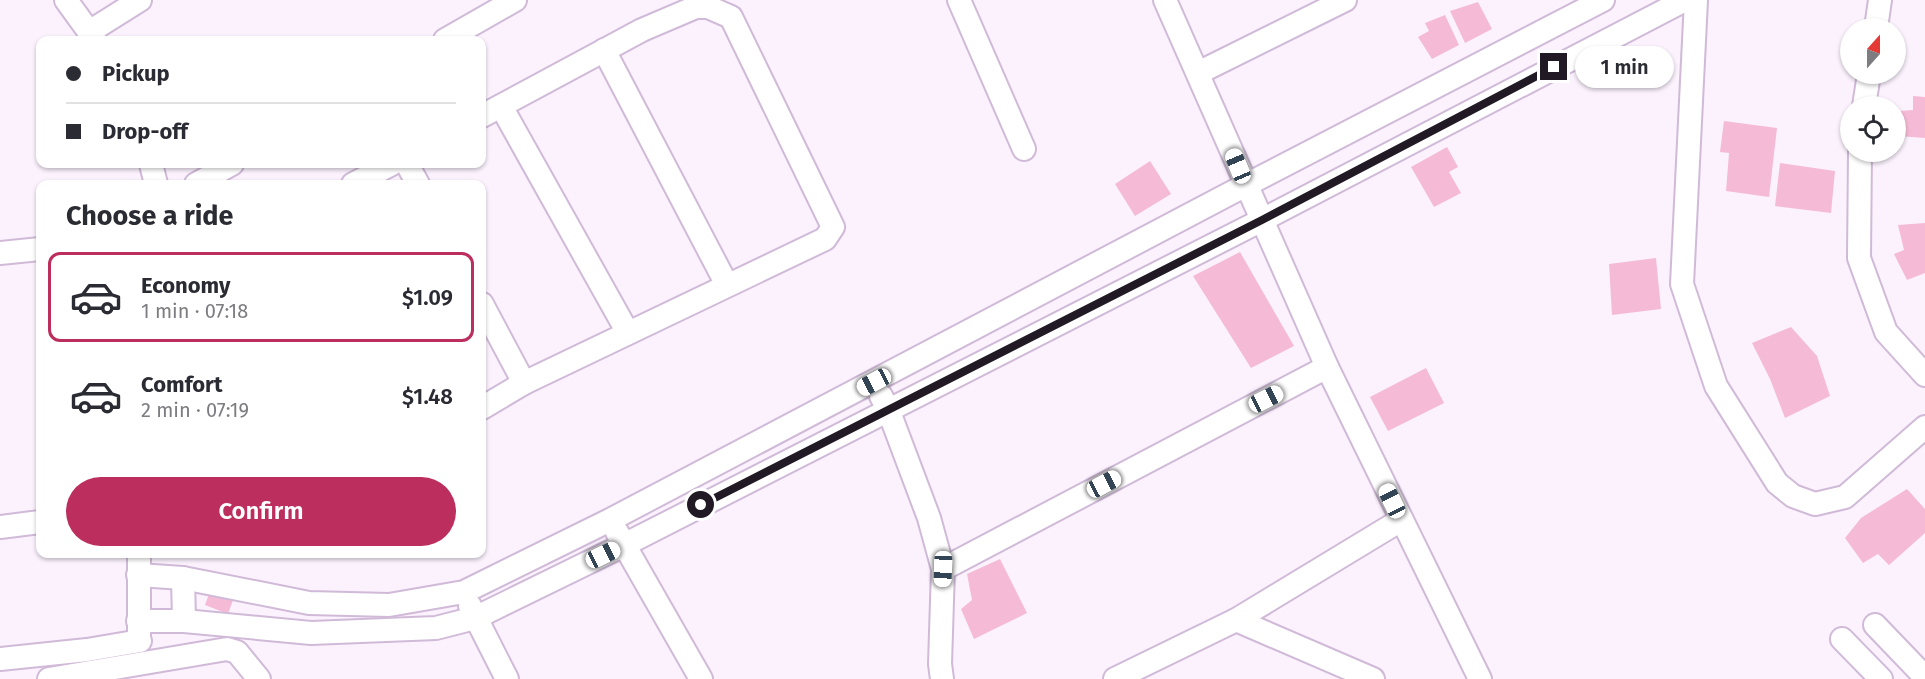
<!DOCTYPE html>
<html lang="en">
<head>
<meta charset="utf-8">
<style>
	:root { --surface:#fff; --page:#f7f7f7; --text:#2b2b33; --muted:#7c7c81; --line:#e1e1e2; --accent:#bc2e5e }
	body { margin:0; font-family:"Fira Sans",sans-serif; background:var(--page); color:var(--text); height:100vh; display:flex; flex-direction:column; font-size:22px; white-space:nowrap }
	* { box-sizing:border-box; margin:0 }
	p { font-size:20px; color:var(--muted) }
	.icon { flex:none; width:33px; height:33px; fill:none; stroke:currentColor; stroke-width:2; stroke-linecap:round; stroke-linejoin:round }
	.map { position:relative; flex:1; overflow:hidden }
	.panel { position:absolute; left:36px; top:180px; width:450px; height:378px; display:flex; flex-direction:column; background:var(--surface); border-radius:12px; box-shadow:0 2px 4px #0004 }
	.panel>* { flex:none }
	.hud { position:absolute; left:36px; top:36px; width:450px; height:132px; border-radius:12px; box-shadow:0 2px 4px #0004; display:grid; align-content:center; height:132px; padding:0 30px; background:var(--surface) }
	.needle { width:39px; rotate:21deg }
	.buttons { position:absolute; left:1840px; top:18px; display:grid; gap:12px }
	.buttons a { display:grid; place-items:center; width:66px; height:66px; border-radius:50%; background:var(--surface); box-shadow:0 2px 4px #0004; font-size:30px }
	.end { position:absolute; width:27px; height:27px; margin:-14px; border:8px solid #211924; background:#fff; box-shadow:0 0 0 3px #fff }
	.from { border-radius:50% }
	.bubble { position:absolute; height:42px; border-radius:21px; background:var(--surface); box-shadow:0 2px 4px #0004; font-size:20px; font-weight:600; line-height:42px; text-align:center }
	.car { position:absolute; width:18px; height:36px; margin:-18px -9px; border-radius:8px; box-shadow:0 0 4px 2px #0007; background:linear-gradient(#fff 24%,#345 0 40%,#fff 0 76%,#345 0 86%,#fff 0) }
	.hud b { display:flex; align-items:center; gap:21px; height:57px; font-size:22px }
	.hud b+b { border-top:2px solid var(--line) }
	.hud i { width:15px; height:15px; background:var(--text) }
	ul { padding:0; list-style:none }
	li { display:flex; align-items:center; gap:18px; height:90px; margin:0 12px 9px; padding:0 18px; border:3px solid transparent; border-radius:12px }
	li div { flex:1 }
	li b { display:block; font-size:22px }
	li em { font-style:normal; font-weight:600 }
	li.on { border-color:var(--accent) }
	li>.icon { width:54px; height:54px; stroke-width:1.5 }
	h2 { padding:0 30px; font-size:27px; line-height:72px }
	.button { display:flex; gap:12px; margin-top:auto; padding:12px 30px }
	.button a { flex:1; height:69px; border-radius:36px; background:var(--accent); color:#fff; font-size:24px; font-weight:600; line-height:69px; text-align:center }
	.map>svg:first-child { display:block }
	.building { fill:#f5bbd6 }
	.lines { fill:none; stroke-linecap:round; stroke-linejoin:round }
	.street-casing { stroke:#d0bad8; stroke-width:26 }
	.street { stroke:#fff; stroke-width:22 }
	.route { stroke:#211924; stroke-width:8 }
</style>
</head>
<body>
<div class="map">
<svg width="1925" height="679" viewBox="0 0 1925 679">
	<rect width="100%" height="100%" fill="#fbf2fe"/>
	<g class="building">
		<path d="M 1478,2 L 1492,29 L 1465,43 L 1450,11 Z"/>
		<path d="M 1445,15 L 1459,45 L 1432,59 L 1418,37 L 1429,31 L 1425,23 Z"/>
		<path d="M 1913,96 L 1925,97 L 1925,138 L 1898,136 L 1899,111 L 1913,110 Z"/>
		<path d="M 1724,121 L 1777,128 L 1769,197 L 1726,191 L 1729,153 L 1720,152 Z"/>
		<path d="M 1447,147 L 1458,167 L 1449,172 L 1461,193 L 1434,207 L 1411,167 Z"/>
		<path d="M 1150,161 L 1171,194 L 1135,216 L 1115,184 Z"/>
		<path d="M 1780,163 L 1835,171 L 1831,213 L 1775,206 Z"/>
		<path d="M 1925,223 L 1925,273 L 1907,280 L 1894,254 L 1904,250 L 1898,225 Z"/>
		<path d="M 1240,252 L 1294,346 L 1251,368 L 1193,276 Z"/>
		<path d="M 1656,258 L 1661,309 L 1612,315 L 1609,264 Z"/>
		<path d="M 1791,327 L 1817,356 L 1830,396 L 1785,418 L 1770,379 L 1752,343 Z"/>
		<path d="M 1426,368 L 1444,403 L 1388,431 L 1370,397 Z"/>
		<path d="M 1907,489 L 1925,509 L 1925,533 L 1889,565 L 1878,554 L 1863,563 L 1845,538 L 1861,518 Z"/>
		<path d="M 1000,559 L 1027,613 L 974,639 L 961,609 L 972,600 L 967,574 Z"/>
		<path d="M 210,591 L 233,600 L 228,614 L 205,605 Z"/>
	</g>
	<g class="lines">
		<defs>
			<g id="street">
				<path d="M 66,0 L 95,40"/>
				<path d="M 959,0 L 1024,149"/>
				<path d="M 1165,0 L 1327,367 L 1480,679"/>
				<path d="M 1696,0 L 1682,284 L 1716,386 L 1777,483 L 1793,496 L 1815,504 L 1845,497 L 1925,427"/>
				<path d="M 1876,28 L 1880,0"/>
				<path d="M 89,32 L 140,0"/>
				<path d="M 445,40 L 515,0"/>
				<path d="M 604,50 L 727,285"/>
				<path d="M 1198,73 L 1345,0"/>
				<path d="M 501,106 L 628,333"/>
				<path d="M 1864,106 L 1869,74"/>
				<path d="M 482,116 L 642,30 L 696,7 L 708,7 L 731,17 L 833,227 L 825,239 L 524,383 L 482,408"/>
				<path d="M 1860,152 L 1859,258 L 1886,332 L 1925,375"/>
				<path d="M 151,164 L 156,184"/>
				<path d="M 407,164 L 418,184"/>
				<path d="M 196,184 L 232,164"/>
				<path d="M 353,184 L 392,164"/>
				<path d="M 0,253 L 40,249"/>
				<path d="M 482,304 L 524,383"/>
				<path d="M 881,396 L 888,409 L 929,518 L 943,569 L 940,664 L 942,679"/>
				<path d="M 0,527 L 40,522"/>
				<path d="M 617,532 L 701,679"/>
				<path d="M 139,554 L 139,636"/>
				<path d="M 943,569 L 1327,367"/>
				<path d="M 138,575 L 183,578 L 309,603 L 389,605 L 464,592 L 610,520 L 1246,185 L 1603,0"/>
				<path d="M 183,578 L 184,621"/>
				<path d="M 470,606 L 507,679"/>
				<path d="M 1236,620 L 1373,679"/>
				<path d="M 138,621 L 184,621 L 311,633 L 436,628 L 475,618 L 624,545 L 1262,220 L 1685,0"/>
				<path d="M 1875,625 L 1925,677"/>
				<path d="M 1842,639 L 1881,679"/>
				<path d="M 0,659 L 87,650 L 140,641"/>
				<path d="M 49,679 L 227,649 L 237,652 L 259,679"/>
				<path d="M 1115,679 L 1236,620 L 1401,520"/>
			</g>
		</defs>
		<use href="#street" class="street-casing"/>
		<use href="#street" class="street"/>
	</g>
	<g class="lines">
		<path class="route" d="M 701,505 L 1262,220 L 1554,67"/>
	</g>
</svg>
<div class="buttons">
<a><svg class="needle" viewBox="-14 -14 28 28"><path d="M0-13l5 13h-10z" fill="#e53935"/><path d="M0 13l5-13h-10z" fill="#7c7c81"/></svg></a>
<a><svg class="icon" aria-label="locate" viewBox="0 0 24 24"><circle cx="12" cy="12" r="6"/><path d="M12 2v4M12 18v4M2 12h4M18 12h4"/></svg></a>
</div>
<i class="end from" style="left:701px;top:505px"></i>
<i class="end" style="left:1554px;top:67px"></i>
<div class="bubble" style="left:1575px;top:46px;width:99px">1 min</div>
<i class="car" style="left:1238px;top:166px;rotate:337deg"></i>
<i class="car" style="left:874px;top:382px;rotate:242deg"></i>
<i class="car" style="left:1266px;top:399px;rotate:63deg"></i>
<i class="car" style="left:1104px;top:484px;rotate:62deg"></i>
<i class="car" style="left:1392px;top:501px;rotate:334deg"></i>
<i class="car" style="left:603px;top:555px;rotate:64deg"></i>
<i class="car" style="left:943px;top:569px;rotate:182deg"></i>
<div class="hud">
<b><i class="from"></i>Pickup</b>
<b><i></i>Drop-off</b>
</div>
<section class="panel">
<h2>Choose a ride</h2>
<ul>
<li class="on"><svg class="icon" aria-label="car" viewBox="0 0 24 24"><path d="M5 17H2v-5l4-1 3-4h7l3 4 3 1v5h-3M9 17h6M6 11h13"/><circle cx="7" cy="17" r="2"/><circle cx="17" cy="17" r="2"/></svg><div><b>Economy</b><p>1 min · 07:18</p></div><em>$1.09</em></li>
<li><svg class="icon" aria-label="car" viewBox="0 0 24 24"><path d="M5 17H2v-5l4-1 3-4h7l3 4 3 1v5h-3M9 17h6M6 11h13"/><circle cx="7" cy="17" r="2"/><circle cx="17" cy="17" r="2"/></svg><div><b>Comfort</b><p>2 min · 07:19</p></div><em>$1.48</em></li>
</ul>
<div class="button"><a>Confirm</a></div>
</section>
</div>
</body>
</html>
